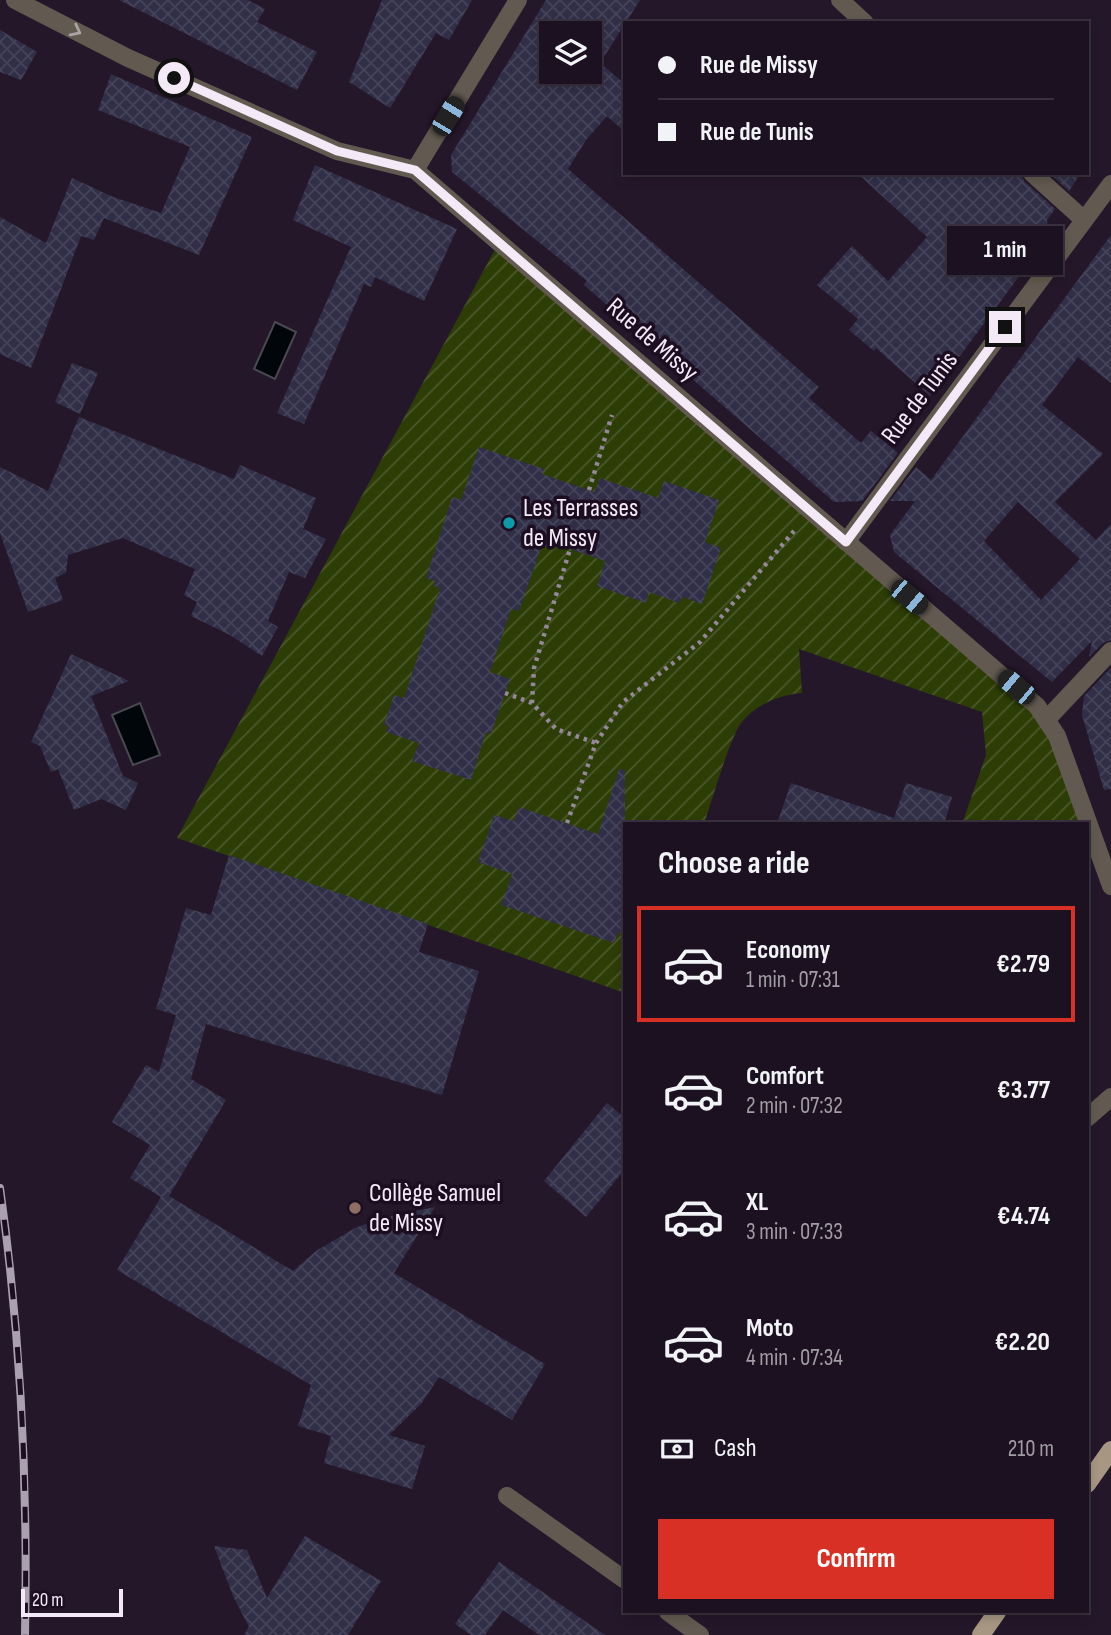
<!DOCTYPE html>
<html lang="en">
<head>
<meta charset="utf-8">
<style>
	:root { --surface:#1c1120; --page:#251a29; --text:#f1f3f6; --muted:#a09da5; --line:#3a313e; --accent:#d93025 }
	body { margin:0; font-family:"Sofia Sans Condensed",sans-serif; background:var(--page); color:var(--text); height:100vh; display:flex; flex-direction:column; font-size:26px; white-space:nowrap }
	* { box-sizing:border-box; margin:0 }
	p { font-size:23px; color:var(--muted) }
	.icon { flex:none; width:38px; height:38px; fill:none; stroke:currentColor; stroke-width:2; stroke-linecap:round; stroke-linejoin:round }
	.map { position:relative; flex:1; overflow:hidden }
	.drawer { position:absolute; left:623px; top:822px; width:466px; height:791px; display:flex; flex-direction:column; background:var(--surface); border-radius:0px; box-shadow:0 4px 10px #0003,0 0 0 2px var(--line) }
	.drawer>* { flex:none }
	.banner { position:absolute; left:623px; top:21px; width:466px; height:154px; border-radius:0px; box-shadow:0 4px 10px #0003,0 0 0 2px var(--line); display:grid; align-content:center; height:154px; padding:0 35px; background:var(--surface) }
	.buttons { position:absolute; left:539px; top:21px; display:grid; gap:14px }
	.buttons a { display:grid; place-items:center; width:63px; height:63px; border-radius:0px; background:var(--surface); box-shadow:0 4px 10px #0003,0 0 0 2px var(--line); font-size:35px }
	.scale { position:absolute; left:21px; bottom:18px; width:102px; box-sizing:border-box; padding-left:7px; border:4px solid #f3e9f7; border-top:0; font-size:19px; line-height:24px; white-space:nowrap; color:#f3e9f7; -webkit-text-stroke:5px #1c0e20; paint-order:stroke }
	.end { position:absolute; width:32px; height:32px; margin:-16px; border:9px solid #f3e9f7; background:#111; box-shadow:0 0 0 4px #111 }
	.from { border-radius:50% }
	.bubble { position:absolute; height:49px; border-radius:0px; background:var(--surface); box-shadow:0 4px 10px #0003,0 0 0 2px var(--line); font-size:23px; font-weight:700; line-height:49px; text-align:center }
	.car { position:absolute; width:21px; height:42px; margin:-21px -10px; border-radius:9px; box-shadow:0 0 5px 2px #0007; background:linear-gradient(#222 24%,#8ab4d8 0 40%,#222 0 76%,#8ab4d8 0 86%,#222 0) }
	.banner b { display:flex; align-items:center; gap:24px; height:66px; font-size:26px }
	.banner b+b { border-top:2px solid var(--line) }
	.banner i { width:18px; height:18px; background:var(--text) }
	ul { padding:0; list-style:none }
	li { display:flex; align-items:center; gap:21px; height:116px; margin:0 14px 10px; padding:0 21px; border:4px solid transparent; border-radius:0px }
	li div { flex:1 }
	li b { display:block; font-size:26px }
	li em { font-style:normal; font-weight:700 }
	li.on { border-color:var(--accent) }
	li>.icon { width:63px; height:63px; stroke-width:1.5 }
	h2 { padding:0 35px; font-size:32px; line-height:84px }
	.pay { display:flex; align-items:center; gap:18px; height:77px; padding:0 35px; font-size:26px }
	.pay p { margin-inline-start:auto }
	.cta { display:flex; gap:14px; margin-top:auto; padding:14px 35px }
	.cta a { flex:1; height:80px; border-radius:0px; background:var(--accent); color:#fff; font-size:28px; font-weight:700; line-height:80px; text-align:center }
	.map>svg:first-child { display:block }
	.garden { fill:url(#garden-furrows) }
	.water { fill:#00060a; stroke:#494a51; stroke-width:2 }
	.building { fill:url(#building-cross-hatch); fill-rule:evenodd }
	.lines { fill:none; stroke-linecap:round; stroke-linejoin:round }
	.path { stroke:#948899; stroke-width:4.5; stroke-dasharray:3.5 5; stroke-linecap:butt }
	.minor { stroke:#625a50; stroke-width:18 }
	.major { stroke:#a79782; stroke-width:18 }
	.rail-casing { stroke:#aba0af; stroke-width:8 }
	.rail { stroke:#1c0e20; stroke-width:5; stroke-dasharray:16; stroke-linecap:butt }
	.oneway { stroke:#aaa2a4 }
	.route { stroke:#f3e9f7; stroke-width:9 }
	.culture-dot { fill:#0f9aa8; stroke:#1c0e20; stroke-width:2.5 }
	.education-dot { fill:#8d6e63; stroke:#1c0e20; stroke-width:2.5 }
	.labels { text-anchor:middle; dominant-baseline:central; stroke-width:7; stroke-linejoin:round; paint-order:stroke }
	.street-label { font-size:26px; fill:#f3e9f7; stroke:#1c0e20 }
	.poi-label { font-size:26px; fill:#f3e9f7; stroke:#1c0e20; text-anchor:start }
</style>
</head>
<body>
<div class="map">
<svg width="1111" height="1635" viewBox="0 0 1111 1635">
	<defs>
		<pattern id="garden-furrows" width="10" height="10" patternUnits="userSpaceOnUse" patternTransform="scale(1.75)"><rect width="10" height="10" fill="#2d3d06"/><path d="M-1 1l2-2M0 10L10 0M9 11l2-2" fill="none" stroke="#4c592b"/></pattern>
		<pattern id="building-cross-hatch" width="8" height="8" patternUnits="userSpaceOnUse" patternTransform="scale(1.75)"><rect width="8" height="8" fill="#312f47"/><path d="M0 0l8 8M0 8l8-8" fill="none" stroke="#454359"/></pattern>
	</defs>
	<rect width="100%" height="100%" fill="#25172a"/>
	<path class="garden" d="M 499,242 L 1037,706 L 1087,818 L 1078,824 L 962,824 L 986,755 L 982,712 L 799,649 L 802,693 C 779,695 756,704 741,723 C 729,740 712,801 704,824 L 625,824 L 625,993 L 177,838 Z"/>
	<g class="water">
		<path d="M 275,322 L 296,332 L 275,379 L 254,369 Z"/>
		<path d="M 140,703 L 160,755 L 133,765 L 112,715 Z"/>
	</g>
	<g class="building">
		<path d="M 119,0 L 248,0 L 265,9 L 257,22 L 317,52 L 297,90 Z"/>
		<path d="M 382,0 L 472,0 L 449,40 L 436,33 L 390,108 L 349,82 Z"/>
		<path d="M 546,0 L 640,0 L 600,63 L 625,84 L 625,132 L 607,116 L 586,140 L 568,169 L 819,387 L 809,398 L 861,443 L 871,431 L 898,453 L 862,501 L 834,502 L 584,285 L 587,281 L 452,172 L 451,155 ZM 551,33 L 590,33 L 590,72 L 551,72 Z"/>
		<path d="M 0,30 L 37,52 L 21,80 L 0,72 Z"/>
		<path d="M 111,74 L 252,137 L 199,255 L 104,218 L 94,240 L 81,236 L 31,368 L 0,354 L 0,217 L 46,243 L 72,178 L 113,197 L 161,213 L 190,147 L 98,110 Z"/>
		<path d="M 315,165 L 457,229 L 424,301 L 375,277 L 371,287 L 364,284 L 304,424 L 277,413 L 351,247 L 293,220 Z"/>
		<path d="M 857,173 L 1021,173 L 1024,181 L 1055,209 L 1047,220 L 1049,236 L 930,396 L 876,348 L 874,351 L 849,330 L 858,319 L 817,285 L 852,246 L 888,281 L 927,237 Z"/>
		<path d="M 1049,173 L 1081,173 L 1069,191 Z"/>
		<path d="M 1111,235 L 1111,383 L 1078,357 L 1042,405 L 1103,454 L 1055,502 L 1096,540 L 1111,524 L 1111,640 L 1103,643 L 1089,657 L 1092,641 L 1052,682 L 894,552 L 890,535 L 915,501 L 890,501 L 916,467 L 931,480 ZM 1018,502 L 1080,559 L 1041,600 L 984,541 Z"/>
		<path d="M 72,363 L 98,373 L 80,414 L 55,402 Z"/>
		<path d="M 79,417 L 234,479 L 240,465 L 316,498 L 303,529 L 326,539 L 305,578 L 289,572 L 268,621 L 278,627 L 262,656 L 230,635 L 191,616 L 197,602 L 184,595 L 195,569 L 123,538 L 68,555 L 66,573 L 55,578 L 63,600 L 28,612 L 0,533 L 0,467 L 48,491 Z"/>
		<path d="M 479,447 L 544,469 L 542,474 L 594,492 L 600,478 L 658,498 L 664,481 L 719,500 L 705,542 L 721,548 L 702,604 L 683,597 L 679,603 L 649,592 L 646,603 L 597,586 L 605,561 L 552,543 L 550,548 L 542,545 L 519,611 L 511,609 L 490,672 L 510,679 L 491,734 L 486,732 L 471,780 L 412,761 L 419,743 L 386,732 L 388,726 L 384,725 L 394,695 L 404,698 L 440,588 L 434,586 L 435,581 L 426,578 L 452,497 L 461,500 Z"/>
		<path d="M 71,654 L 129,681 L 91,696 L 123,776 L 138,783 L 126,810 L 101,799 L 74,810 L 58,769 L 51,772 L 40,746 L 31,742 Z"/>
		<path d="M 1111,668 L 1111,789 L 1104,790 L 1082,715 L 1084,696 Z"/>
		<path d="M 619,769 L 625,770 L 625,935 L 618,932 L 614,943 L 501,905 L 512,874 L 478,862 L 494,815 L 514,821 L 519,807 L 598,834 Z"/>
		<path d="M 791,783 L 894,818 L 906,783 L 952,797 L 944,824 L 777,824 Z"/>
		<path d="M 229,855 L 428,924 L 419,952 L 479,971 L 442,1095 L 206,1024 L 191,1079 L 226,1100 L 169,1196 L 293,1271 L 316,1251 L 355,1228 L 382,1218 L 435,1207 L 394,1273 L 545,1364 L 512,1420 L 439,1377 L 421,1404 L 389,1435 L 425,1446 L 412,1489 L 324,1463 L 331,1436 L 298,1426 L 311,1385 L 117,1270 L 161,1197 L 130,1178 L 150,1145 L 112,1122 L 146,1065 L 159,1072 L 176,1015 L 156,1009 L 186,908 L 211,915 Z"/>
		<path d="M 607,1103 L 625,1118 L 625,1169 L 586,1217 L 544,1181 Z"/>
		<path d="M 305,1536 L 381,1581 L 348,1635 L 244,1635 L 249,1627 L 233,1596 L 214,1546 L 247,1550 L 267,1598 Z"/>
		<path d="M 499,1562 L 605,1635 L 539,1635 L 503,1610 L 485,1635 L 471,1635 L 455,1624 Z"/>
	</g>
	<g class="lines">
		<g class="path">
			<path d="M 589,490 L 612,415"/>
			<path d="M 505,693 L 532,703 L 556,729 L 596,743"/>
			<path d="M 532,703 L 534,668 L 570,549"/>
			<path d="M 567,823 L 596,743 L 623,702 L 700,642 L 794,531"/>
		</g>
		<g class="minor">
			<path d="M 15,0 L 128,58 L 337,151 L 415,170 L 1037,706 L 1057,736 L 1111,886"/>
			<path d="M 840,0 L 865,23"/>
			<path d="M 415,170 L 518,0"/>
			<path d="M 1032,173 L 1084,220"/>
			<path d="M 846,542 L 1111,184"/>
			<path d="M 1048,718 L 1111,651"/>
			<path d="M 1087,1118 L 1111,1097"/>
			<path d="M 507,1496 L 625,1580"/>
			<path d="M 668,1612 L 700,1635"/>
		</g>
		<g class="major">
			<path d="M 1087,1484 L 1111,1450"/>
			<path d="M 981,1635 L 997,1612"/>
		</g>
		<defs>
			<path id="rail" d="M 0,1188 C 21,1337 28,1484 25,1635"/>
		</defs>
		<use href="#rail" class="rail-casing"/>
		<use href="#rail" class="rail"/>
	</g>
	<defs><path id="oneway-chevron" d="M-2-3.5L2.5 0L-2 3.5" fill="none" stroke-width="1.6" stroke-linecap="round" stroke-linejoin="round" transform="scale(1.75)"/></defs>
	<use class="oneway" href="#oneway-chevron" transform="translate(76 31) rotate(27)"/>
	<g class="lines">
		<path class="route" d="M 174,78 L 337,151 L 415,170 L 846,542 L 1005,327"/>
	</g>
	<circle class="culture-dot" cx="509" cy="523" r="7"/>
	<circle class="education-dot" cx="355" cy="1208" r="7"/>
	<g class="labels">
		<g class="street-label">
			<text transform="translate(652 340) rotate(41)">Rue de Missy</text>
			<text transform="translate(920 398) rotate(-53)">Rue de Tunis</text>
		</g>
		<g class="poi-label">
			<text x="523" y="508">Les Terrasses<tspan x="523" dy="30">de Missy</tspan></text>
			<text x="369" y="1193">Collège Samuel<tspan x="369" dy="30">de Missy</tspan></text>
		</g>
	</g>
</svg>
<div class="buttons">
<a><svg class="icon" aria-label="layers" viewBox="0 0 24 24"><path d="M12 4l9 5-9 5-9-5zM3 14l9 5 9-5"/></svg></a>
</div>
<div class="scale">20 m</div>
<i class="end from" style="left:174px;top:78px"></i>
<i class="end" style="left:1005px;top:327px"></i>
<div class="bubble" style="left:947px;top:226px;width:116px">1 min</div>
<i class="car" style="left:448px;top:116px;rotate:31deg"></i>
<i class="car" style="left:909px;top:597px;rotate:130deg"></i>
<i class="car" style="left:1016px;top:687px;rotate:310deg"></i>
<div class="banner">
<b><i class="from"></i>Rue de Missy</b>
<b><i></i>Rue de Tunis</b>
</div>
<section class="drawer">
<h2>Choose a ride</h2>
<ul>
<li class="on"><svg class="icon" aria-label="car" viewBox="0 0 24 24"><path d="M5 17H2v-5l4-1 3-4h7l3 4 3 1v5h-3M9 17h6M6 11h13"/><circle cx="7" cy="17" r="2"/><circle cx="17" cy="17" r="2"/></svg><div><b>Economy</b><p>1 min · 07:31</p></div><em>€2.79</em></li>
<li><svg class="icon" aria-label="car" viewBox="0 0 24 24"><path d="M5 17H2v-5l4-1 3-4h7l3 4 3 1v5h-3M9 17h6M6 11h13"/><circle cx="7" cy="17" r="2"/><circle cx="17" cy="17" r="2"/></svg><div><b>Comfort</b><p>2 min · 07:32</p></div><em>€3.77</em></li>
<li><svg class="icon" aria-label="car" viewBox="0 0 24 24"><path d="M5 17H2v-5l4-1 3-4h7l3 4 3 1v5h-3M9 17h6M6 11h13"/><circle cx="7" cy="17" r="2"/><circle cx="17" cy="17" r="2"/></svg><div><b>XL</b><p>3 min · 07:33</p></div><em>€4.74</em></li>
<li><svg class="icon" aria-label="car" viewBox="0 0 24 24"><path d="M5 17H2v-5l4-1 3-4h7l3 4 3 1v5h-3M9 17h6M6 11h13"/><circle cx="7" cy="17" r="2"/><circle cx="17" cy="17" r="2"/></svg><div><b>Moto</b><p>4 min · 07:34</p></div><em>€2.20</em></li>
</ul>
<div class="pay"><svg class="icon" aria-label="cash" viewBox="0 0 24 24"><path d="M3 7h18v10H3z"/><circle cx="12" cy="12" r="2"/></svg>Cash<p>210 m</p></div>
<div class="cta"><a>Confirm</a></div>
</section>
</div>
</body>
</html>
